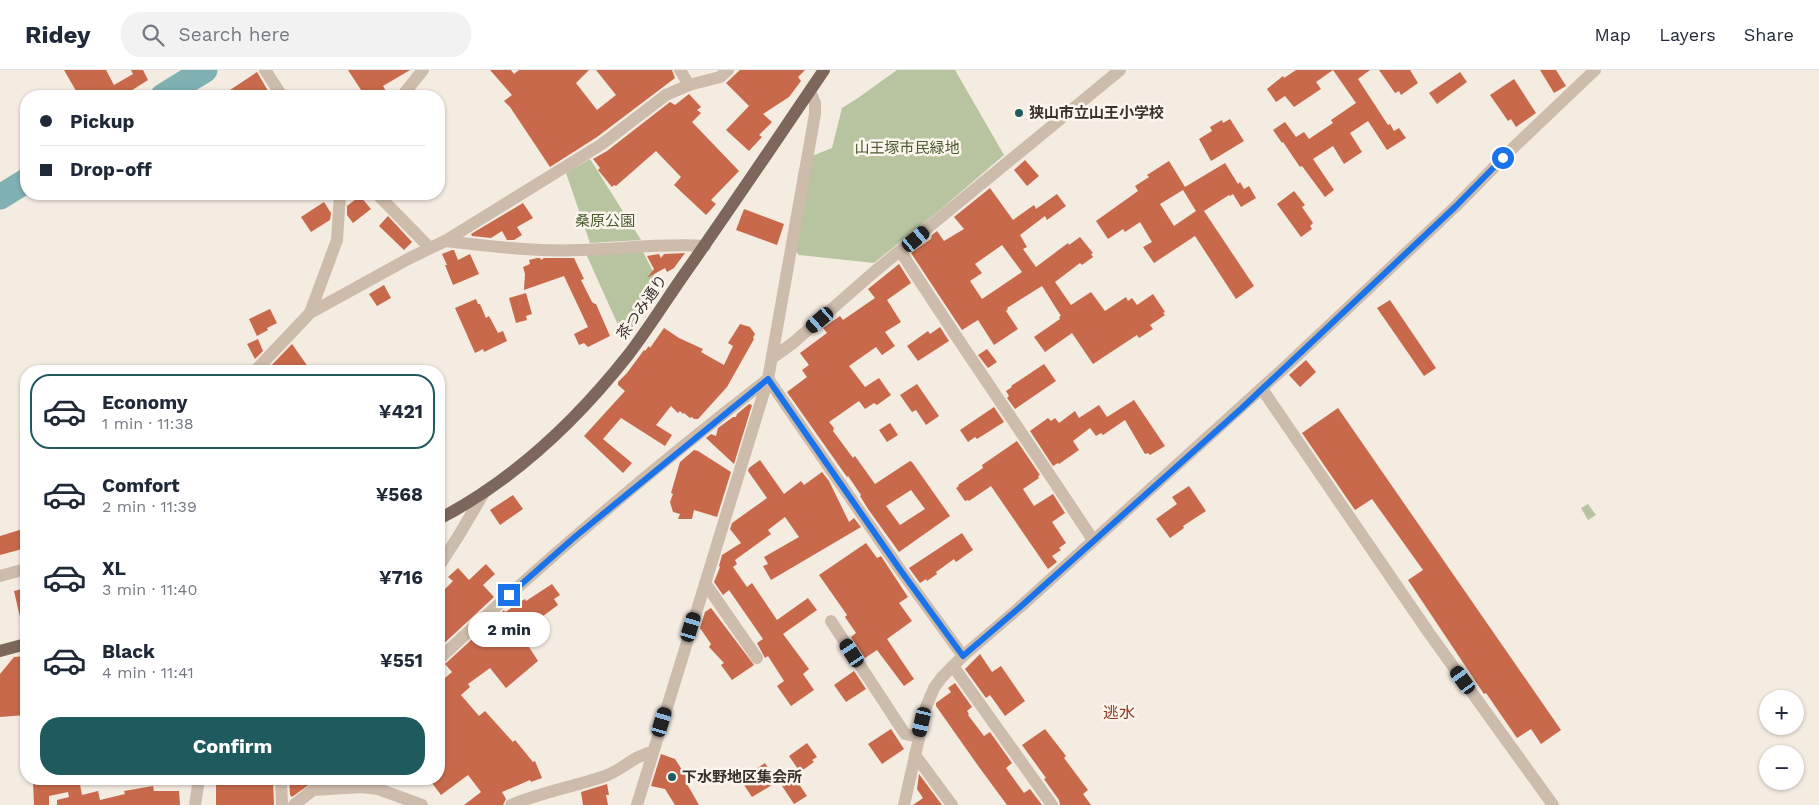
<!DOCTYPE html>
<html lang="en">
<head>
<meta charset="utf-8">
<style>
	:root { --surface:#fff; --page:#f2f2f3; --text:#1f2937; --muted:#747a83; --line:#e0e1e3; --accent:#1f5a5e }
	body { margin:0; font-family:"Work Sans","Noto Sans JP",sans-serif; background:var(--page); color:var(--text); height:100vh; display:flex; flex-direction:column; font-size:19px; white-space:nowrap }
	* { box-sizing:border-box; margin:0 }
	p { font-size:16px; color:var(--muted) }
	.icon { flex:none; width:28px; height:28px; fill:none; stroke:currentColor; stroke-width:2; stroke-linecap:round; stroke-linejoin:round }
	.map { position:relative; flex:1; overflow:hidden }
	.side { position:absolute; left:20px; top:295px; width:425px; height:420px; display:flex; flex-direction:column; background:var(--surface); border-radius:20px; box-shadow:0 1px 4px #0004 }
	.side>* { flex:none }
	.guide { position:absolute; left:20px; top:20px; width:425px; height:110px; border-radius:20px; box-shadow:0 1px 4px #0004; display:grid; align-content:center; height:110px; padding:0 20px; background:var(--surface) }
	.fabs { position:absolute; left:1759px; top:620px; display:grid; gap:10px }
	.fabs a { display:grid; place-items:center; width:45px; height:45px; border-radius:50%; background:var(--surface); box-shadow:0 1px 4px #0004; font-size:25px }
	.end { position:absolute; width:22px; height:22px; margin:-11px; border:6px solid #1a73e8; background:#fff; box-shadow:0 0 0 2px #fff }
	.from { border-radius:50% }
	.bubble { position:absolute; height:35px; border-radius:18px; background:var(--surface); box-shadow:0 1px 4px #0004; font-size:16px; font-weight:700; line-height:35px; text-align:center }
	.car { position:absolute; width:15px; height:30px; margin:-15px -8px; border-radius:6px; box-shadow:0 0 4px 1px #0007; background:linear-gradient(#222 24%,#8ab4d8 0 40%,#222 0 76%,#8ab4d8 0 86%,#222 0) }
	.guide b { display:flex; align-items:center; gap:18px; height:48px; font-size:19px }
	.guide b+b { border-top:1px solid var(--line) }
	.guide i { width:12px; height:12px; background:var(--text) }
	ul { padding:9px 0 0; list-style:none }
	li { display:flex; align-items:center; gap:15px; height:75px; margin:0 10px 8px; padding:0 10px; border:2px solid transparent; border-radius:20px }
	li div { flex:1 }
	li b { display:block; font-size:19px }
	li em { font-style:normal; font-weight:700 }
	li.current { border-color:var(--accent) }
	li>.icon { width:45px; height:45px; stroke-width:1.5 }
	.cta { display:flex; gap:10px; margin-top:auto; padding:10px 20px }
	.cta a { flex:1; height:58px; border-radius:20px; background:var(--accent); color:#fff; font-size:20px; font-weight:700; line-height:58px; text-align:center }
	header { display:flex; align-items:center; gap:30px; box-sizing:border-box; height:70px; padding:0 25px; background:var(--surface); border-bottom:1px solid var(--line) }
	header strong { font-size:24px }
	nav { display:flex; gap:28px; margin-inline-start:auto; font-size:18px }
	.search { width:350px; height:45px; background:var(--page); display:flex; align-items:center; gap:12px; box-sizing:border-box; padding:0 18px; border-radius:20px; color:var(--muted); font-size:19px }
	.map>svg:first-child { display:block }
	.green { fill:#b8c4a0 }
	.lines { fill:none; stroke-linecap:round; stroke-linejoin:round }
	.river { stroke:#7fb0b2; stroke-width:25 }
	.building { fill:#c8694b; fill-rule:evenodd }
	.minor { stroke:#cdbbac; stroke-width:12 }
	.tertiary { stroke:#cdbbac; stroke-width:12 }
	.primary { stroke:#7d675c; stroke-width:12 }
	.route { stroke:#1a73e8; stroke-width:6 }
	.poi-dot { fill:#1f5a5e; stroke:#fbf5ee; stroke-width:2 }
	.labels { text-anchor:middle; dominant-baseline:central; stroke-width:5; stroke-linejoin:round; paint-order:stroke }
	.poi-label { font-size:15px; font-weight:bold; fill:#3b302b; stroke:#fbf5ee; text-anchor:start }
	.park-label { font-size:15px; fill:#4a5a2e; stroke:#fbf5ee }
	.street-label { font-size:15px; fill:#3b302b; stroke:#fbf5ee }
	.neighbourhood-label { font-size:16px; fill:#8c3b22; stroke:#fbf5ee }
</style>
</head>
<body>
<header>
<strong>Ridey</strong>
<div class="search"><svg class="icon" aria-label="search" viewBox="0 0 24 24"><circle cx="10" cy="10" r="6"/><path d="M15 15l6 6"/></svg>Search here</div>
<nav><a>Map</a><a>Layers</a><a>Share</a></nav>
</header>
<div class="map">
<svg width="1819" height="735" viewBox="0 0 1819 735">
	<rect width="100%" height="100%" fill="#f4ebe1"/>
	<g class="green">
		<path d="M 897,0 L 955,0 L 1004,85 L 941,139 L 874,193 L 799,185 L 795,180 L 812,86 L 832,78 L 842,38 L 858,28 Z"/>
		<path d="M 590,89 L 641,170 L 590,173 L 566,103 Z"/>
		<path d="M 642,180 L 661,217 L 626,267 L 623,266 L 587,186 L 589,183 Z"/>
		<path d="M 1588,434 L 1596,445 L 1588,450 L 1581,438 Z"/>
	</g>
	<g class="lines">
		<g class="river">
			<path d="M 163,26 L 205,0"/>
			<path d="M 0,127 L 26,111"/>
		</g>
	</g>
	<g class="building">
		<path d="M 64,0 L 106,0 L 114,15 L 133,4 L 131,0 L 143,0 L 148,10 L 123,26 L 79,26 Z"/>
		<path d="M 348,0 L 410,0 L 383,16 L 389,26 L 365,26 Z"/>
		<path d="M 490,0 L 511,0 L 514,4 L 519,0 L 589,0 L 576,13 L 597,40 L 616,25 L 596,0 L 672,0 L 675,8 L 597,67 L 550,97 L 510,37 L 504,31 L 512,25 Z"/>
		<path d="M 740,0 L 805,0 L 798,7 L 801,11 L 789,27 L 763,44 L 772,52 L 759,65 L 762,67 L 749,81 L 726,60 L 749,36 L 726,13 Z"/>
		<path d="M 1296,0 L 1370,0 L 1358,9 L 1388,55 L 1390,54 L 1394,61 L 1399,58 L 1406,68 L 1387,80 L 1368,51 L 1350,63 L 1362,82 L 1344,94 L 1333,76 L 1313,89 L 1334,120 L 1325,127 L 1302,96 L 1300,97 L 1283,72 L 1282,73 L 1273,60 L 1285,52 L 1296,67 L 1304,62 L 1309,69 L 1333,53 L 1331,50 L 1356,33 L 1333,0 L 1316,12 L 1321,19 L 1294,37 L 1285,26 L 1276,32 L 1267,19 L 1283,6 L 1284,8 Z"/>
		<path d="M 1379,0 L 1410,0 L 1418,13 L 1401,25 L 1399,21 L 1395,23 Z"/>
		<path d="M 1540,0 L 1556,0 L 1566,16 L 1554,23 Z"/>
		<path d="M 257,2 L 271,26 L 221,26 Z"/>
		<path d="M 1460,2 L 1467,12 L 1437,34 L 1429,23 Z"/>
		<path d="M 1514,9 L 1536,43 L 1516,57 L 1511,49 L 1508,51 L 1490,25 Z"/>
		<path d="M 689,24 L 701,37 L 697,40 L 701,43 L 692,52 L 739,101 L 711,130 L 716,134 L 706,145 L 674,115 L 681,107 L 656,81 L 616,116 L 614,115 L 612,117 L 598,100 L 600,98 L 593,89 L 607,81 L 670,32 L 675,35 Z"/>
		<path d="M 1230,49 L 1244,71 L 1211,91 L 1199,69 L 1212,61 L 1210,57 L 1222,50 L 1223,53 Z"/>
		<path d="M 1025,90 L 1039,106 L 1027,116 L 1014,100 Z"/>
		<path d="M 1169,91 L 1185,117 L 1225,93 L 1238,114 L 1240,112 L 1244,119 L 1249,116 L 1256,128 L 1241,137 L 1233,124 L 1230,126 L 1229,125 L 1204,141 L 1254,216 L 1236,229 L 1195,166 L 1154,193 L 1143,177 L 1152,172 L 1140,152 L 1125,162 L 1123,159 L 1108,169 L 1096,151 L 1138,121 L 1135,116 L 1149,107 L 1147,105 ZM 1183,120 L 1196,141 L 1174,156 L 1160,134 Z"/>
		<path d="M 990,118 L 1013,150 L 1034,135 L 1036,139 L 1057,124 L 1066,136 L 1047,150 L 1045,146 L 1020,165 L 1027,177 L 1023,179 L 1036,197 L 1068,173 L 1069,175 L 1080,167 L 1093,183 L 1091,184 L 1093,187 L 1082,195 L 1080,193 L 1055,212 L 1071,235 L 1091,222 L 1105,241 L 1126,227 L 1128,231 L 1132,228 L 1137,235 L 1153,224 L 1165,242 L 1163,243 L 1165,245 L 1150,255 L 1153,259 L 1139,268 L 1137,265 L 1093,294 L 1072,263 L 1045,282 L 1034,267 L 1060,249 L 1059,247 L 1061,246 L 1042,216 L 1007,238 L 1008,239 L 1006,241 L 1018,259 L 994,275 L 978,250 L 962,260 L 911,183 L 931,169 L 932,165 L 937,161 L 944,171 L 964,159 L 954,147 ZM 1002,175 L 1022,202 L 982,229 L 970,211 L 982,203 L 975,194 Z"/>
		<path d="M 1294,121 L 1305,135 L 1302,137 L 1313,153 L 1310,156 L 1312,159 L 1301,167 L 1277,134 Z"/>
		<path d="M 360,126 L 371,139 L 353,153 L 347,145 L 347,136 Z"/>
		<path d="M 324,132 L 331,143 L 330,150 L 311,162 L 301,147 Z"/>
		<path d="M 523,133 L 533,148 L 517,157 L 522,165 L 514,170 L 507,170 L 502,161 L 491,168 L 472,166 L 471,164 Z"/>
		<path d="M 744,139 L 784,154 L 777,175 L 736,160 Z"/>
		<path d="M 388,146 L 412,172 L 404,180 L 379,156 Z"/>
		<path d="M 452,180 L 454,180 L 458,190 L 470,184 L 479,204 L 453,215 L 445,195 L 447,195 L 442,184 Z"/>
		<path d="M 685,183 L 674,198 L 667,202 L 665,198 L 647,208 L 654,199 L 647,186 L 659,184 L 661,188 L 664,184 Z"/>
		<path d="M 537,188 L 540,188 L 541,190 L 544,188 L 574,188 L 584,209 L 581,210 L 592,232 L 595,234 L 596,234 L 610,266 L 588,277 L 584,273 L 579,275 L 574,264 L 588,257 L 564,206 L 524,220 L 525,204 L 523,197 L 530,194 L 529,190 Z"/>
		<path d="M 899,194 L 911,213 L 887,230 L 901,252 L 885,262 L 895,276 L 882,285 L 876,277 L 849,296 L 865,317 L 879,308 L 891,325 L 877,335 L 874,333 L 865,339 L 859,331 L 829,352 L 834,358 L 833,361 L 853,388 L 855,386 L 875,414 L 910,391 L 912,392 L 950,446 L 899,482 L 868,439 L 860,426 L 861,425 L 848,406 L 847,407 L 787,322 L 807,307 L 802,300 L 809,295 L 800,283 L 827,263 L 823,258 L 840,246 L 843,250 L 875,228 L 868,219 ZM 911,420 L 925,439 L 900,455 L 886,436 Z"/>
		<path d="M 384,215 L 391,228 L 377,236 L 369,224 Z"/>
		<path d="M 526,223 L 532,244 L 526,246 L 527,250 L 516,253 L 509,228 Z"/>
		<path d="M 476,229 L 478,234 L 480,234 L 486,248 L 489,246 L 498,263 L 503,261 L 507,271 L 484,282 L 483,279 L 475,283 L 455,238 Z"/>
		<path d="M 1390,230 L 1436,298 L 1424,306 L 1377,238 Z"/>
		<path d="M 270,239 L 277,253 L 267,258 L 268,260 L 257,266 L 249,249 Z"/>
		<path d="M 740,254 L 750,257 L 755,264 L 753,268 L 754,269 L 727,317 L 698,349 L 694,349 L 692,347 L 690,348 L 684,343 L 683,344 L 680,341 L 678,343 L 671,336 L 656,355 L 672,365 L 665,376 L 621,348 L 603,369 L 632,393 L 623,403 L 584,366 L 625,321 L 618,315 L 618,312 L 627,303 L 644,280 L 645,281 L 649,276 L 650,278 L 664,258 L 679,268 L 703,279 L 701,282 L 724,295 L 733,276 L 728,273 Z"/>
		<path d="M 940,257 L 949,271 L 918,291 L 907,276 L 928,261 L 930,264 Z"/>
		<path d="M 258,269 L 263,281 L 255,289 L 247,274 Z"/>
		<path d="M 292,274 L 311,301 L 266,301 Z"/>
		<path d="M 987,279 L 997,292 L 988,298 L 978,285 Z"/>
		<path d="M 1306,290 L 1316,302 L 1300,317 L 1289,305 Z"/>
		<path d="M 1044,294 L 1056,311 L 1015,339 L 1007,328 L 1009,326 L 1006,321 L 1012,317 L 1011,316 Z"/>
		<path d="M 917,314 L 939,346 L 926,355 L 916,340 L 912,342 L 900,325 Z"/>
		<path d="M 1134,330 L 1165,376 L 1150,385 L 1148,383 L 1145,384 L 1125,350 L 1103,365 L 1101,363 L 1096,366 L 1090,358 L 1073,371 L 1079,380 L 1059,394 L 1058,393 L 1053,396 L 1030,361 L 1048,348 L 1051,351 L 1055,348 L 1059,353 L 1075,341 L 1079,348 L 1099,335 L 1107,347 Z"/>
		<path d="M 749,334 L 752,335 L 734,394 L 706,368 L 711,364 L 716,366 L 718,358 L 733,347 L 736,347 L 737,344 Z"/>
		<path d="M 994,337 L 1004,352 L 977,369 L 975,367 L 968,372 L 960,360 Z"/>
		<path d="M 1338,338 L 1561,660 L 1541,674 L 1531,659 L 1517,668 L 1486,623 L 1484,624 L 1408,510 L 1423,500 L 1372,429 L 1355,440 L 1302,363 Z"/>
		<path d="M 890,353 L 898,365 L 887,372 L 879,360 Z"/>
		<path d="M 1017,371 L 1040,405 L 1038,406 L 1039,408 L 1023,419 L 1034,436 L 1053,424 L 1065,443 L 1052,452 L 1066,473 L 1059,478 L 1061,480 L 1052,486 L 1057,492 L 1048,499 L 991,416 L 969,431 L 968,430 L 965,431 L 956,418 L 959,416 L 958,415 L 983,398 L 982,395 Z"/>
		<path d="M 694,380 L 698,381 L 731,402 L 717,447 L 694,440 L 692,449 L 678,449 L 680,444 L 673,442 L 670,432 L 673,424 L 671,423 L 680,392 Z"/>
		<path d="M 760,390 L 784,424 L 801,411 L 804,415 L 822,402 L 829,411 L 849,452 L 854,448 L 861,457 L 771,510 L 763,496 L 768,494 L 764,487 L 799,467 L 785,447 L 768,460 L 771,464 L 735,490 L 737,494 L 733,497 L 747,517 L 752,513 L 777,550 L 808,528 L 817,540 L 783,564 L 809,599 L 803,604 L 814,620 L 791,636 L 777,616 L 784,611 L 768,586 L 765,588 L 757,573 L 763,569 L 729,520 L 723,525 L 714,512 L 720,497 L 719,496 L 722,485 L 741,473 L 730,459 L 732,453 L 767,428 L 748,401 L 749,398 Z"/>
		<path d="M 1189,416 L 1206,441 L 1183,456 L 1184,458 L 1170,468 L 1156,449 L 1177,434 L 1172,427 Z"/>
		<path d="M 513,425 L 523,439 L 500,455 L 490,440 Z"/>
		<path d="M 26,458 L 26,478 L 0,485 L 0,466 Z"/>
		<path d="M 962,463 L 973,480 L 956,492 L 954,489 L 936,502 L 937,504 L 927,511 L 926,509 L 920,513 L 909,498 Z"/>
		<path d="M 866,473 L 877,488 L 881,486 L 908,527 L 899,533 L 912,551 L 887,569 L 914,609 L 904,616 L 877,580 L 865,588 L 851,567 L 856,563 L 845,547 L 847,545 L 819,505 Z"/>
		<path d="M 486,494 L 495,504 L 483,515 L 494,527 L 439,578 L 439,525 L 453,511 L 448,507 L 458,498 L 469,510 Z"/>
		<path d="M 552,514 L 560,525 L 554,529 L 558,535 L 520,563 L 538,591 L 506,618 L 490,598 L 468,614 L 470,617 L 461,625 L 479,646 L 485,641 L 513,672 L 515,670 L 533,692 L 535,691 L 542,708 L 531,712 L 530,710 L 502,722 L 506,729 L 503,735 L 464,735 L 481,722 L 468,705 L 441,725 L 429,709 L 439,709 L 439,613 L 452,602 L 445,594 L 504,540 L 505,542 L 525,529 L 526,531 Z"/>
		<path d="M 26,518 L 26,555 L 22,556 L 14,521 Z"/>
		<path d="M 711,538 L 754,595 L 732,610 L 721,595 L 724,593 L 709,577 L 711,574 L 700,558 L 705,542 Z"/>
		<path d="M 980,584 L 992,602 L 1001,596 L 1025,631 L 1005,646 L 990,625 L 986,628 L 965,599 Z"/>
		<path d="M 26,586 L 26,645 L 0,647 L 0,604 L 14,587 Z"/>
		<path d="M 854,601 L 866,619 L 846,632 L 834,615 Z"/>
		<path d="M 955,613 L 972,637 L 967,641 L 969,644 L 968,645 L 984,666 L 990,662 L 1012,693 L 1006,698 L 1024,723 L 1030,719 L 1042,735 L 1007,735 L 979,697 L 936,636 L 936,633 L 951,622 L 948,618 Z"/>
		<path d="M 891,659 L 904,679 L 882,694 L 868,674 Z"/>
		<path d="M 1045,659 L 1066,686 L 1064,688 L 1088,720 L 1083,724 L 1091,735 L 1060,735 L 1059,730 L 1044,709 L 1046,708 L 1022,675 Z"/>
		<path d="M 807,673 L 817,687 L 812,690 L 814,692 L 800,702 L 789,686 Z"/>
		<path d="M 661,684 L 675,689 L 690,712 L 687,714 L 699,735 L 675,735 L 665,719 L 651,716 Z"/>
		<path d="M 765,693 L 777,712 L 752,727 L 740,709 Z"/>
		<path d="M 919,704 L 942,735 L 913,735 L 923,728 L 917,719 Z"/>
		<path d="M 795,708 L 807,726 L 794,734 L 782,716 Z"/>
		<path d="M 59,709 L 79,709 L 82,725 L 98,721 L 100,730 L 125,724 L 124,721 L 153,716 L 154,721 L 179,721 L 180,735 L 57,735 L 57,730 L 69,727 L 68,722 L 49,726 L 49,735 L 34,735 L 33,711 Z"/>
		<path d="M 216,709 L 273,709 L 274,735 L 216,735 Z"/>
		<path d="M 289,709 L 317,709 L 292,727 L 290,725 Z"/>
		<path d="M 607,714 L 609,725 L 606,725 L 608,735 L 583,735 L 581,722 Z"/>
	</g>
	<g class="lines">
		<g class="minor">
			<path d="M 265,0 L 282,26"/>
			<path d="M 680,0 L 689,15"/>
			<path d="M 402,26 L 423,0"/>
			<path d="M 377,124 L 430,178"/>
			<path d="M 445,171 C 490,176 534,182 579,180 C 621,179 663,173 705,176"/>
			<path d="M 901,182 C 963,279 1030,374 1093,470"/>
			<path d="M 310,243 L 337,170 L 340,124"/>
			<path d="M 772,288 L 793,273 L 874,202 L 1120,0"/>
			<path d="M 255,301 L 310,243 L 408,189 L 445,171 L 602,74 L 666,25 L 689,15 L 720,7 L 728,0"/>
			<path d="M 1262,319 L 1429,563 L 1553,735"/>
			<path d="M 439,496 L 459,465 L 485,421"/>
			<path d="M 0,506 L 26,499"/>
			<path d="M 705,513 L 757,588"/>
			<path d="M 831,551 L 905,664 L 919,667"/>
			<path d="M 439,589 C 544,491 654,397 768,309 L 901,501 L 963,586"/>
			<path d="M 953,596 L 1052,735"/>
			<path d="M 915,685 L 952,735"/>
			<path d="M 281,709 L 282,735"/>
			<path d="M 195,735 L 198,716 L 196,709"/>
			<path d="M 294,735 L 313,720 L 362,717 L 378,719 L 422,735"/>
			<path d="M 511,735 C 542,722 573,717 605,706 C 623,700 632,686 653,682"/>
			<path d="M 637,735 L 768,309 L 815,44 L 815,33 L 810,21"/>
		</g>
		<path class="tertiary" d="M 904,735 L 926,637 L 934,618 L 942,607 L 963,586 L 1019,538 L 1283,299 L 1455,137 L 1515,76 L 1595,0"/>
		<g class="primary">
			<path d="M 439,449 C 514,410 577,350 629,284 C 648,259 665,232 683,206 C 731,138 777,69 824,0"/>
			<path d="M 0,581 L 26,574"/>
		</g>
	</g>
	<g class="lines">
		<path class="route" d="M 509,525 L 576,466 L 768,309 L 901,501 L 963,586 L 1019,538 L 1242,338 L 1455,137 L 1503,88"/>
	</g>
	<g class="poi-dot">
		<circle cx="1019" cy="43" r="5"/>
		<circle cx="672" cy="707" r="5"/>
	</g>
	<g class="labels">
		<g class="poi-label">
			<text x="1029" y="43">狭山市立山王小学校</text>
			<text x="682" y="707">下水野地区集会所</text>
		</g>
		<g class="park-label">
			<text x="907" y="78">山王塚市民緑地</text>
			<text x="605" y="151">桑原公園</text>
		</g>
		<g class="street-label">
			<text transform="translate(642 237) rotate(-55)">茶つみ通り</text>
		</g>
		<g class="neighbourhood-label">
			<text x="1119" y="642">逃水</text>
		</g>
	</g>
</svg>
<div class="fabs">
<a>+</a>
<a>−</a>
</div>
<i class="end from" style="left:1503px;top:88px"></i>
<i class="end" style="left:509px;top:525px"></i>
<div class="bubble" style="left:468px;top:542px;width:82px">2 min</div>
<i class="car" style="left:916px;top:169px;rotate:50deg"></i>
<i class="car" style="left:820px;top:250px;rotate:229deg"></i>
<i class="car" style="left:691px;top:557px;rotate:17deg"></i>
<i class="car" style="left:852px;top:583px;rotate:327deg"></i>
<i class="car" style="left:1463px;top:610px;rotate:324deg"></i>
<i class="car" style="left:662px;top:652px;rotate:17deg"></i>
<i class="car" style="left:922px;top:652px;rotate:193deg"></i>
<div class="guide">
<b><i class="from"></i>Pickup</b>
<b><i></i>Drop-off</b>
</div>
<section class="side">
<ul>
<li class="current"><svg class="icon" aria-label="car" viewBox="0 0 24 24"><path d="M5 17H2v-5l4-1 3-4h7l3 4 3 1v5h-3M9 17h6M6 11h13"/><circle cx="7" cy="17" r="2"/><circle cx="17" cy="17" r="2"/></svg><div><b>Economy</b><p>1 min · 11:38</p></div><em>¥421</em></li>
<li><svg class="icon" aria-label="car" viewBox="0 0 24 24"><path d="M5 17H2v-5l4-1 3-4h7l3 4 3 1v5h-3M9 17h6M6 11h13"/><circle cx="7" cy="17" r="2"/><circle cx="17" cy="17" r="2"/></svg><div><b>Comfort</b><p>2 min · 11:39</p></div><em>¥568</em></li>
<li><svg class="icon" aria-label="car" viewBox="0 0 24 24"><path d="M5 17H2v-5l4-1 3-4h7l3 4 3 1v5h-3M9 17h6M6 11h13"/><circle cx="7" cy="17" r="2"/><circle cx="17" cy="17" r="2"/></svg><div><b>XL</b><p>3 min · 11:40</p></div><em>¥716</em></li>
<li><svg class="icon" aria-label="car" viewBox="0 0 24 24"><path d="M5 17H2v-5l4-1 3-4h7l3 4 3 1v5h-3M9 17h6M6 11h13"/><circle cx="7" cy="17" r="2"/><circle cx="17" cy="17" r="2"/></svg><div><b>Black</b><p>4 min · 11:41</p></div><em>¥551</em></li>
</ul>
<div class="cta"><a>Confirm</a></div>
</section>
</div>
</body>
</html>
